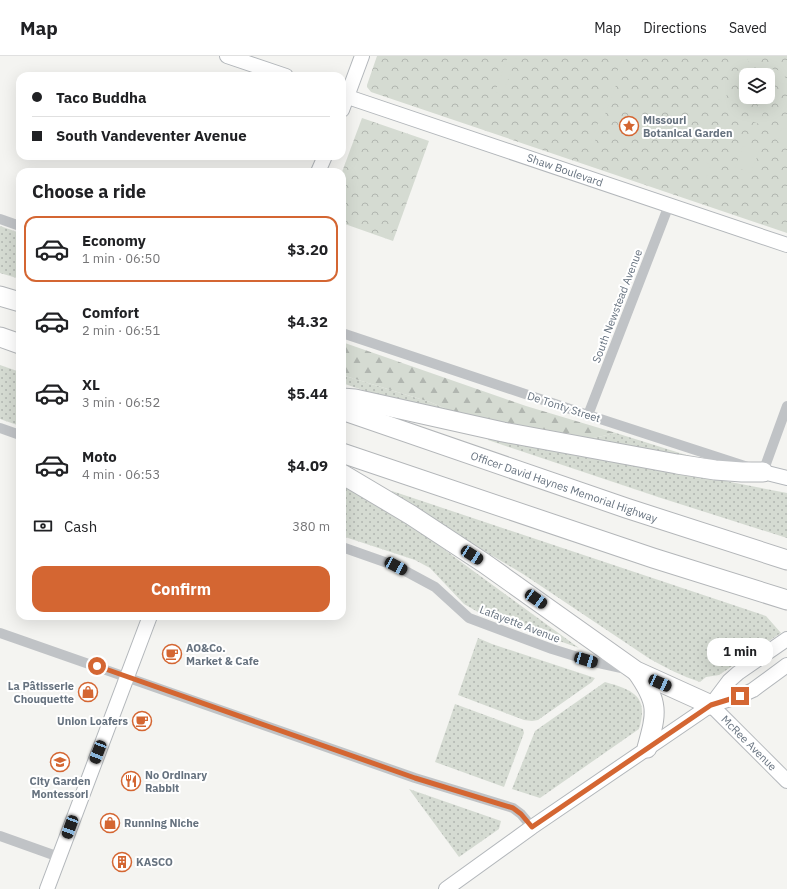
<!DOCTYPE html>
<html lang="en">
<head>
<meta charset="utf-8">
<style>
	:root { --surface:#fff; --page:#f6f6f6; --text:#202124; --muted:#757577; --line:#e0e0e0; --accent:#d46632 }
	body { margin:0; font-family:"IBM Plex Sans",sans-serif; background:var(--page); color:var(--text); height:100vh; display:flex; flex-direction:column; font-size:15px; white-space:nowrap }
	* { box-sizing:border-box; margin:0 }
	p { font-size:13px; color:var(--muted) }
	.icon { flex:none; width:22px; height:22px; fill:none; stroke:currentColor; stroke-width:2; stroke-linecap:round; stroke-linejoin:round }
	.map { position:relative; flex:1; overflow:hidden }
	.panel { position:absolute; left:16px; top:112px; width:330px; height:452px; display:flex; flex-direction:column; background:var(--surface); border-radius:12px; box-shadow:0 4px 16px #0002 }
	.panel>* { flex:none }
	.guide { position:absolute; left:16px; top:16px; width:330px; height:88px; border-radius:12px; box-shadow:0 4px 16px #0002; display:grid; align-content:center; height:88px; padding:0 16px; background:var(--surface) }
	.buttons { position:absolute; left:739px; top:12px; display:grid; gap:8px }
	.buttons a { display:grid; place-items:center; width:36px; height:36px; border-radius:8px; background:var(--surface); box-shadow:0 4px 16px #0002; font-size:20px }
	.end { position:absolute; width:18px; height:18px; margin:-9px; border:5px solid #d46632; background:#fff; box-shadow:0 0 0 2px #fff }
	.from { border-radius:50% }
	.bubble { position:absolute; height:28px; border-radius:12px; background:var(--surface); box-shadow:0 4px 16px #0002; font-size:13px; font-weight:700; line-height:28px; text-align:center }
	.car { position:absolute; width:12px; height:24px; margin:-12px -6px; border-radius:5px; box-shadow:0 0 3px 1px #0007; background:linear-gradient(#222 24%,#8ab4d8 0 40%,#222 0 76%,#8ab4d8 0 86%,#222 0) }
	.guide b { display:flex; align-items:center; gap:14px; height:38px; font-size:15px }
	.guide b+b { border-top:1px solid var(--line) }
	.guide i { width:10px; height:10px; background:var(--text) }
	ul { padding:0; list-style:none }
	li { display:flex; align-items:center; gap:12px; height:66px; margin:0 8px 6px; padding:0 8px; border:2px solid transparent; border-radius:12px }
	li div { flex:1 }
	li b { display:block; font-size:15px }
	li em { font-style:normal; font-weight:700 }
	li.selected { border-color:var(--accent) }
	li>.icon { width:36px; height:36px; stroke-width:1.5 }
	h2 { padding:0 16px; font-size:18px; line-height:48px }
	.pay { display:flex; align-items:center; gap:10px; height:44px; padding:0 16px; font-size:15px }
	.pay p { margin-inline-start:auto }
	.button { display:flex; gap:8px; margin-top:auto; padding:8px 16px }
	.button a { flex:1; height:46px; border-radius:12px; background:var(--accent); color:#fff; font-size:16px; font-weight:700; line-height:46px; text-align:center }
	header { display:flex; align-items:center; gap:24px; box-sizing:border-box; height:56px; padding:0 20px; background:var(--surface); border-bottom:1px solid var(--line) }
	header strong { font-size:19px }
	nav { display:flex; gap:22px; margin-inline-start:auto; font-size:14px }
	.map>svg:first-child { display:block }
	.grass { fill:url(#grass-dots) }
	.forest { fill:url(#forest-firs) }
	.park { fill:url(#park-crowns); fill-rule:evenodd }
	.garden { fill:#d5dbd2 }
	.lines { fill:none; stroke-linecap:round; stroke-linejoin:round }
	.secondary-casing { stroke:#b3b7bb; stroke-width:16 }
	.highway-casing { stroke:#b3b6b9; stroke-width:21 }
	.street { stroke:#c0c3c6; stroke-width:10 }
	.secondary { stroke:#fff; stroke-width:14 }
	.highway { stroke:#fff; stroke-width:19 }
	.route { stroke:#d46632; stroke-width:5 }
	.labels { text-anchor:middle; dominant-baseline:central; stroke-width:4; stroke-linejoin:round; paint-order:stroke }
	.poi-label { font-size:11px; font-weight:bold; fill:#66727f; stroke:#fff; text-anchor:start }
	.street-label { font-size:11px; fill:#66727f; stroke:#fff }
</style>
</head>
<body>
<header>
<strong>Map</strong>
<nav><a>Map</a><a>Directions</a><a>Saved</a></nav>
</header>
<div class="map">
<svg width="787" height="833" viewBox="0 0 787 833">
	<defs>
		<pattern id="grass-dots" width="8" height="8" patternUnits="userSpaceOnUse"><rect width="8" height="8" fill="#d5dbd2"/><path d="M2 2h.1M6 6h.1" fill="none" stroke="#b1b6b0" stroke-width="1.8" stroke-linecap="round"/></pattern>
		<pattern id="forest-firs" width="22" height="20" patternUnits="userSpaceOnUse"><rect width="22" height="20" fill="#d5dbd2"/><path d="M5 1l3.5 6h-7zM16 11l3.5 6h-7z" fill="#b1b6b0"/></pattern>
		<pattern id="park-crowns" width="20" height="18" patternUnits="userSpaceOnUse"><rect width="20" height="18" fill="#d5dbd2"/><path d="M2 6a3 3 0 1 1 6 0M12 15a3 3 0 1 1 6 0" fill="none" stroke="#b1b6b0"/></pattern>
	</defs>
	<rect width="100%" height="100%" fill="#f4f4f1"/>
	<g class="grass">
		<path d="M 0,170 L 20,177 L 20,223 L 0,217 Z"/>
		<path d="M 0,309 L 20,316 L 20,370 L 0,363 Z"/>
		<path d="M 342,319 L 430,346 L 465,361 L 395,345 L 342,327 Z"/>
		<path d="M 616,377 L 699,403 L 589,383 Z"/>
		<path d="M 489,379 L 787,437 L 787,482 L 661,442 L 488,384 Z"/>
		<path d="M 342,427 L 402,461 L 457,503 L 579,592 L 478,556 L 464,548 L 430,512 L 415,504 L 342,480 Z"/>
		<path d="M 392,435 L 766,560 L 781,577 L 719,619 L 706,621 L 700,626 C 682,620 666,612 650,603 L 523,518 L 390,439 Z"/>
		<path d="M 478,582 L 492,588 L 595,622 L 592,626 L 538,664 L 532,665 L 524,664 L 458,639 Z"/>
		<path d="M 605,626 C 633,634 649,640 639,673 L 540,742 L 512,733 L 535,675 Z"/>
		<path d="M 455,648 L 523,673 L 524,677 L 504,731 L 435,706 Z"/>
		<path d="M 409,733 L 501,765 L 499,773 L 459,801 Z"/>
	</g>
	<path class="forest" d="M 342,286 L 526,350 L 616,377 L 589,383 L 465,361 L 430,346 L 342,319 Z"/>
	<g class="park">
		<path d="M 377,0 L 787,0 L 787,177 L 371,36 L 367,31 L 367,29 ZM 746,19 L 768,19 L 768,41 L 746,41 Z"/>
		<path d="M 362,62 L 429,85 L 393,185 L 342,167 L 342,116 Z"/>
	</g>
	<g class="garden">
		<path d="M 508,0 L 517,0 L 502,39 L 495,36 Z"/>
		<path d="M 623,0 L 627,0 L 592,93 L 590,94 L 589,91 Z"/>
		<path d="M 733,0 C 742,0 752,0 748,13 L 746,14 L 728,8 L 729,4 Z"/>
		<path d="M 765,12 C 774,12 784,14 786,24 L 783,28 L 775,25 L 759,68 L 752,65 L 761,41 L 768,41 L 768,19 L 760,19 L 762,14 Z"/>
		<path d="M 720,29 L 730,31 L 724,46 L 717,43 L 715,39 Z"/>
		<path d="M 782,72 L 787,73 L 787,85 L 786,89 L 777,85 Z"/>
		<path d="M 743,90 L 759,96 L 751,117 L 735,111 Z"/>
		<path d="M 702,104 L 711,109 L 706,122 L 697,119 Z"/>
	</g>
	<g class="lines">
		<defs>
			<g id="secondary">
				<path d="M 227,0 L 286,20"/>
				<path d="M 342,39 L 787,189"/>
				<path d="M 342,54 L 362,0"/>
				<path d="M 318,116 L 325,100"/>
				<path d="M 763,416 L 787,422"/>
				<path d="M 711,649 L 787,725"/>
				<path d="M 711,649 L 729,625 L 738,617 L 787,583"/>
				<path d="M 47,833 L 150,560"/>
				<path d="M 446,833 L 532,771 L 711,649 L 740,640 L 753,634 L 787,609"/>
			</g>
			<g id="highway">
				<path d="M 0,240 L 20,246"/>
				<path d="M 0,281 L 20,288"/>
				<path d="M 342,342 L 355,343 L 503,376 L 677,408 L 715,414 L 742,416 L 763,416"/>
				<path d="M 342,354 L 626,452 L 787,504"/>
				<path d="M 342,397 L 653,502 L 787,544"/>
				<path d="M 342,418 L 411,459 L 484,507 L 636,615 L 711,649"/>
				<path d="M 637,616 C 659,647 657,656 647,692"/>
			</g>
		</defs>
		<use href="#secondary" class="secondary-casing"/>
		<use href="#highway" class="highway-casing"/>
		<g class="street">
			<path d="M 0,163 L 20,170"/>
			<path d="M 342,277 L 588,359 L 763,416 L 787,350"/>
			<path d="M 588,359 L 669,149"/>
			<path d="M 0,372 L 20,379"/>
			<path d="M 342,491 L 396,510 L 435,531 L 469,562 L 552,593 L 594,606 L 626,613"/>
			<path d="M 0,577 L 415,722 L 513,752 L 521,758 L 532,771"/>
			<path d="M 0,780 L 59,801"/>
		</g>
		<use href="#secondary" class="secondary"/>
		<use href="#highway" class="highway"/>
	</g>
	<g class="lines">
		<path class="route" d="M 97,610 L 415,722 L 513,752 L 521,758 L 532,771 L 711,649 L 740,640"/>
	</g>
	<defs>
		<symbol id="sight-ring" viewBox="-11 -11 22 22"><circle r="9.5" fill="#fff" stroke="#d46632" stroke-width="1.5"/><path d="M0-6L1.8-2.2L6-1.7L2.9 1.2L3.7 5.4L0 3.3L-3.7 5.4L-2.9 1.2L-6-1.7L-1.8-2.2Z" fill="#d46632"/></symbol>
		<symbol id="cafe-ring" viewBox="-11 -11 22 22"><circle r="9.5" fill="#fff" stroke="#d46632" stroke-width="1.5"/><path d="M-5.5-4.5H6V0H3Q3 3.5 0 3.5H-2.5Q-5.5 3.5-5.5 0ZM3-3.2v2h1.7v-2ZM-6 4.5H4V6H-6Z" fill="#d46632"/></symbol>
		<symbol id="shop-ring" viewBox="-11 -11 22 22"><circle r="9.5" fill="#fff" stroke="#d46632" stroke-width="1.5"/><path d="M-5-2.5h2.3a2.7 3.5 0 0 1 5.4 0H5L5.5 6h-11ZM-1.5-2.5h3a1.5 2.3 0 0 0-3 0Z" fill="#d46632"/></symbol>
		<symbol id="school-ring" viewBox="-11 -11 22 22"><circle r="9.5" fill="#fff" stroke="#d46632" stroke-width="1.5"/><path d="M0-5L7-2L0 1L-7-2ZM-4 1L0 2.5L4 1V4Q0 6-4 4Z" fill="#d46632"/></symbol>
		<symbol id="restaurant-ring" viewBox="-11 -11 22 22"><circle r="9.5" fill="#fff" stroke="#d46632" stroke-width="1.5"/><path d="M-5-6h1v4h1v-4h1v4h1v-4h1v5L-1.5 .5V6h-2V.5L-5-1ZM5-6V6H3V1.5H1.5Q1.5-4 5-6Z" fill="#d46632"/></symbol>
		<symbol id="building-ring" viewBox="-11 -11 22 22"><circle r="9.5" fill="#fff" stroke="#d46632" stroke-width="1.5"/><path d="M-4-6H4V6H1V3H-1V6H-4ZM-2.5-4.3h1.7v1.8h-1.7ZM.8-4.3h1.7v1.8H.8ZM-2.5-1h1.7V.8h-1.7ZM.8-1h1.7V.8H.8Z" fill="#d46632"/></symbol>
	</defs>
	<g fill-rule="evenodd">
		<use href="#sight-ring" x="618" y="59" width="22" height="22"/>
		<use href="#cafe-ring" x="161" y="587" width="22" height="22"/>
		<use href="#shop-ring" x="77" y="625" width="22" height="22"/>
		<use href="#cafe-ring" x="131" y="654" width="22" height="22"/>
		<use href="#school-ring" x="49" y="695" width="22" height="22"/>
		<use href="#restaurant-ring" x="120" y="714" width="22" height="22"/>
		<use href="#shop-ring" x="99" y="756" width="22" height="22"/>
		<use href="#building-ring" x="111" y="795" width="22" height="22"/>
	</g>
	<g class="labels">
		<g class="poi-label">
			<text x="643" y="64">Missouri<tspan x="643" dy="13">Botanical Garden</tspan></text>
			<text x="186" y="592">AO&amp;Co.<tspan x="186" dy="13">Market &amp; Cafe</tspan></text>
			<text x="74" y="630" text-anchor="end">La Pâtisserie<tspan x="74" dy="13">Chouquette</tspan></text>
			<text x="128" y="665" text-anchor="end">Union Loafers</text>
			<text x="145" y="719">No Ordinary<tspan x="145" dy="13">Rabbit</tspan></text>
			<text x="60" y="725" text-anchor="middle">City Garden<tspan x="60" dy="13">Montessori</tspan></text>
			<text x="124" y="767">Running Niche</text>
			<text x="136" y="806">KASCO</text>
		</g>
		<g class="street-label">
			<text transform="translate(565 114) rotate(19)">Shaw Boulevard</text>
			<text transform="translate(617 250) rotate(-69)">South Newstead Avenue</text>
			<text transform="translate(564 351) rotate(18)">De Tonty Street</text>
			<text transform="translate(564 431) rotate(19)">Officer David Haynes Memorial Highway</text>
			<text transform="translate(520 568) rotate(21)">Lafayette Avenue</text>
			<text transform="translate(749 687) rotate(45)">McRee Avenue</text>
		</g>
	</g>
</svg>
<div class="buttons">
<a><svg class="icon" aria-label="layers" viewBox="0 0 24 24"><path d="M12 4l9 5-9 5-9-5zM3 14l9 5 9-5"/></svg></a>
</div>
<i class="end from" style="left:97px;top:610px"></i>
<i class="end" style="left:740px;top:640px"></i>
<div class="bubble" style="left:707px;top:582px;width:66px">1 min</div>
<i class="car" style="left:472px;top:499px;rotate:123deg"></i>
<i class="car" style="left:396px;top:510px;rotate:118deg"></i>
<i class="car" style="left:536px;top:543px;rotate:125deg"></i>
<i class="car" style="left:586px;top:604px;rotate:106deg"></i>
<i class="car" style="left:660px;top:627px;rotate:114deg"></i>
<i class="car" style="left:98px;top:696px;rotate:201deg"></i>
<i class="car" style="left:70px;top:771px;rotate:200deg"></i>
<div class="guide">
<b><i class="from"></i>Taco Buddha</b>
<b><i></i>South Vandeventer Avenue</b>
</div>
<section class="panel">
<h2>Choose a ride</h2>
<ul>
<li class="selected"><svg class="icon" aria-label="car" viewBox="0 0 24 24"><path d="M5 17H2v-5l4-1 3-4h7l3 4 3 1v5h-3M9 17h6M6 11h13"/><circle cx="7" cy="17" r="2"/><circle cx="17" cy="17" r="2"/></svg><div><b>Economy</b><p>1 min · 06:50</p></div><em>$3.20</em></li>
<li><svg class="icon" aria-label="car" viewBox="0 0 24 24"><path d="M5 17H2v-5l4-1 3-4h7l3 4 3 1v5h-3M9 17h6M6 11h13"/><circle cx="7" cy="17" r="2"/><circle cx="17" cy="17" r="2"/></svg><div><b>Comfort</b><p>2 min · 06:51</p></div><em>$4.32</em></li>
<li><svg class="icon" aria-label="car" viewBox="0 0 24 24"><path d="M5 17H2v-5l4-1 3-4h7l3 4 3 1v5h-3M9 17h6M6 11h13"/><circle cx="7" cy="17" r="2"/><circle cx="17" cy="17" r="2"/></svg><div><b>XL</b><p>3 min · 06:52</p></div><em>$5.44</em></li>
<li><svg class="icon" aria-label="car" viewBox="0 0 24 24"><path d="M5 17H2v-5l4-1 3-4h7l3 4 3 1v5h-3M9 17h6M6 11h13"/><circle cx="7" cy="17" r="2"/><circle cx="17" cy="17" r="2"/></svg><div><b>Moto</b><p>4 min · 06:53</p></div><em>$4.09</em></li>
</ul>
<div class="pay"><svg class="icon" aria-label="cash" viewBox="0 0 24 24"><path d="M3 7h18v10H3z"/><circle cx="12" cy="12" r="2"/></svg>Cash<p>380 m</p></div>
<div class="button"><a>Confirm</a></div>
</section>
</div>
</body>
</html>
